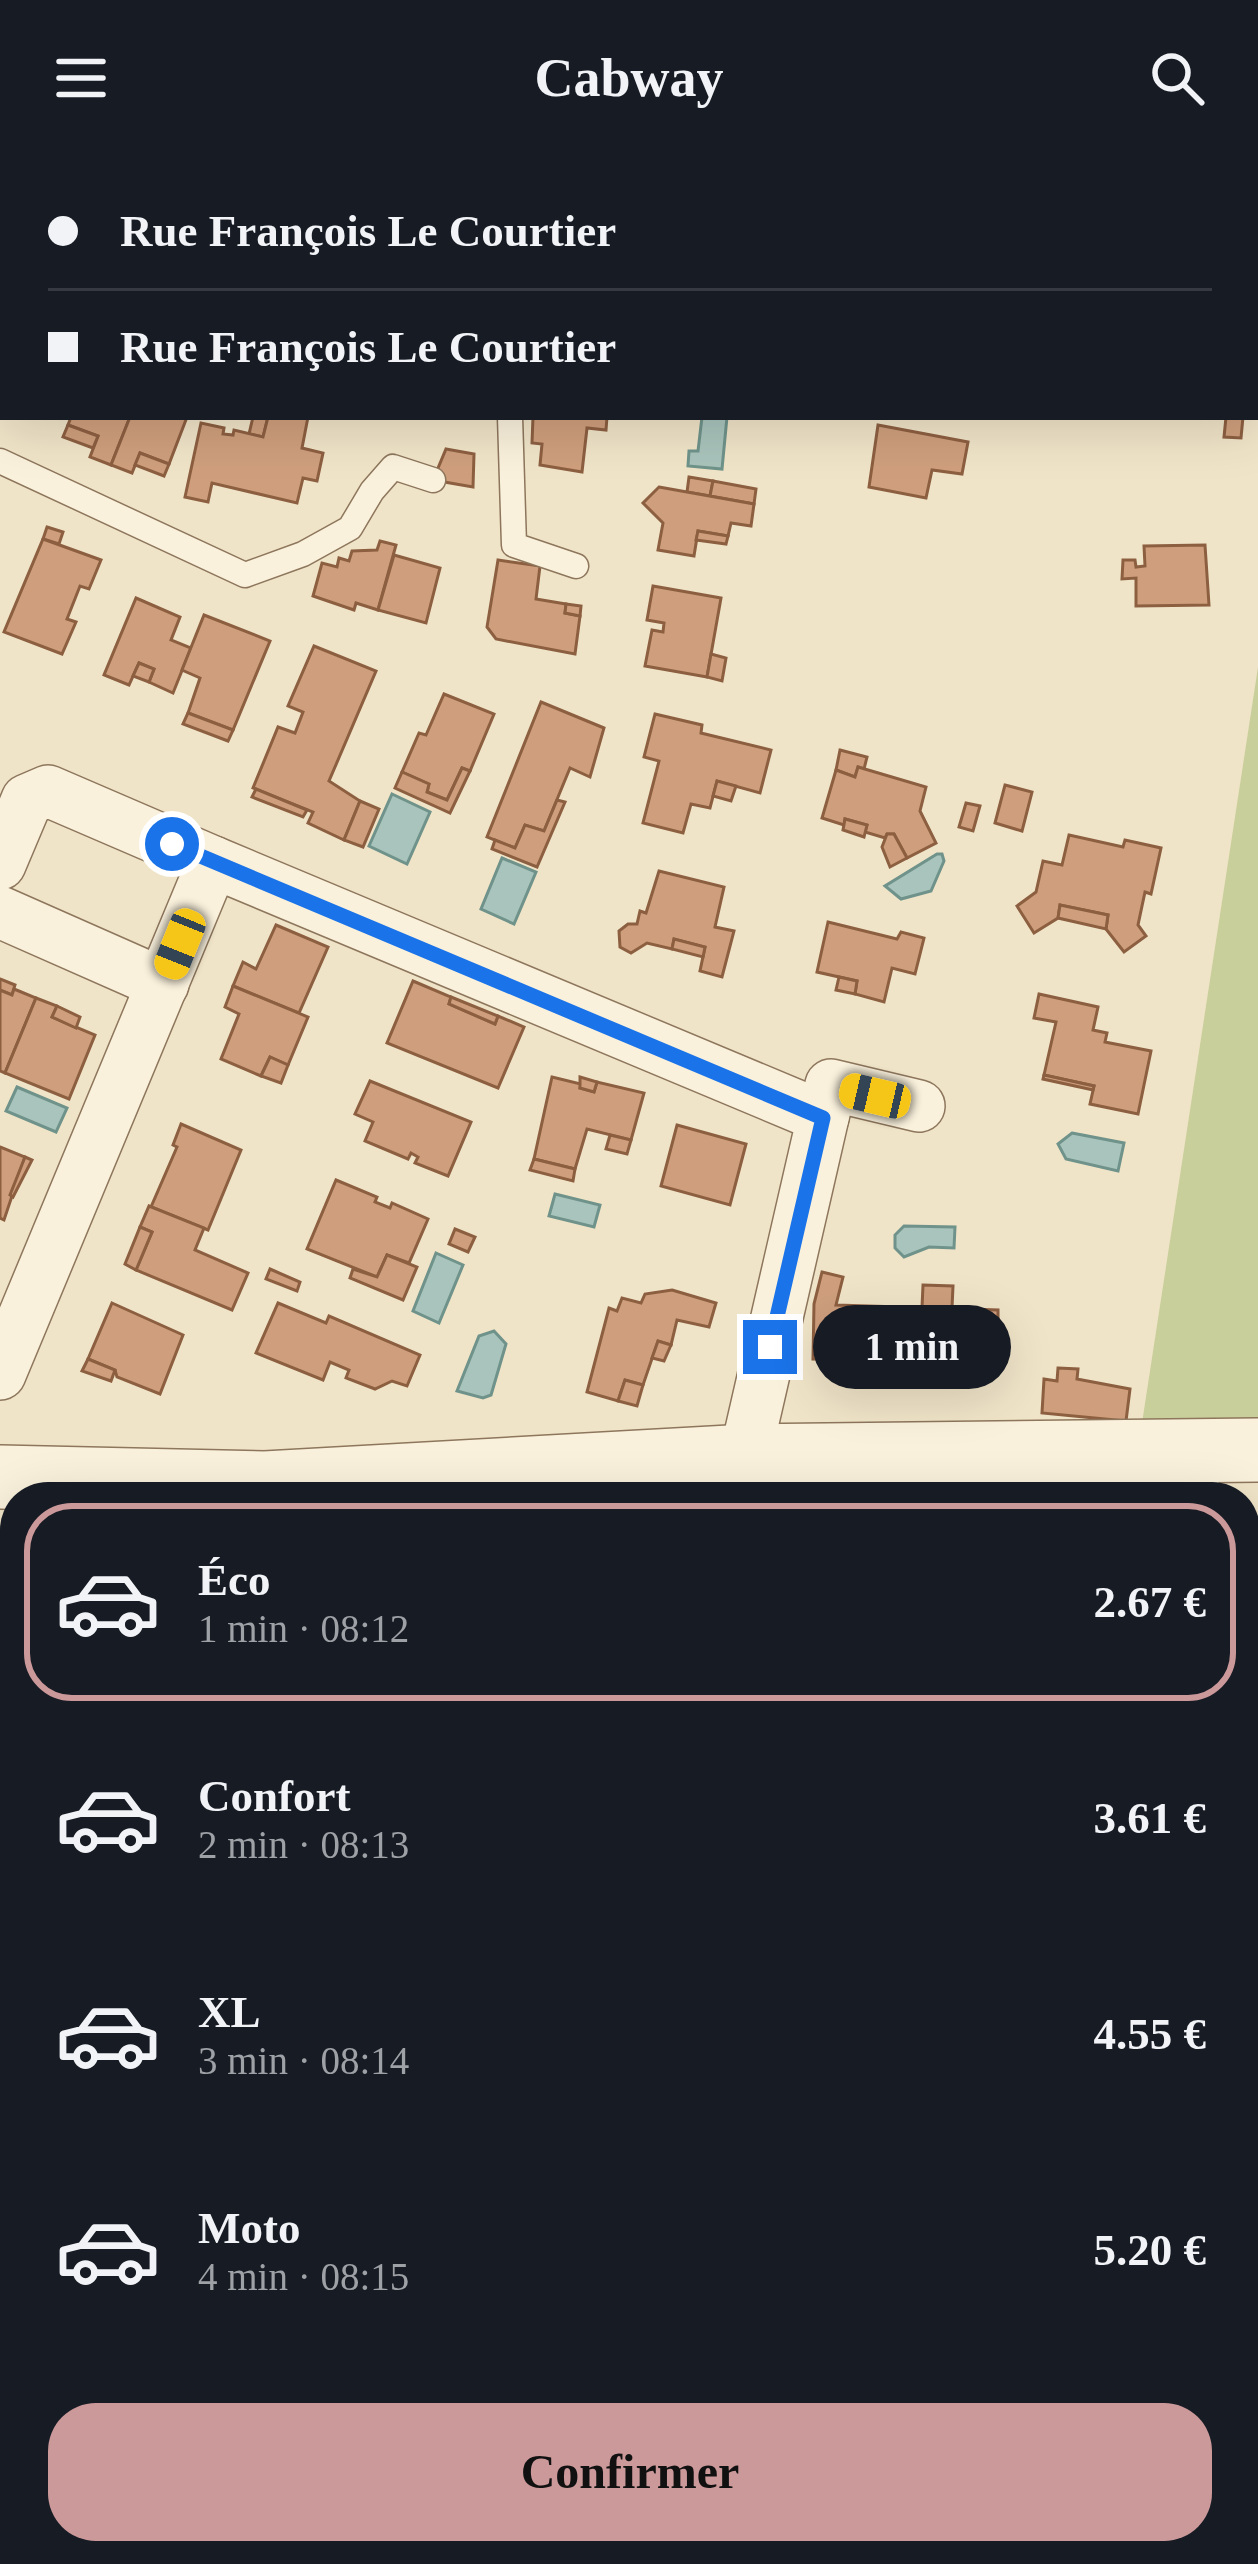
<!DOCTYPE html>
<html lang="fr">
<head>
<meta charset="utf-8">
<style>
	:root { --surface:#171b24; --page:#242831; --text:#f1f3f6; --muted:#9ea1a6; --line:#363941; --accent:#cc999b }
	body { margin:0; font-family:Georgia,serif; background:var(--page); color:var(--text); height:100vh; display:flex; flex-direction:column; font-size:45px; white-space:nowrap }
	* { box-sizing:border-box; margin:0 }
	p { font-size:39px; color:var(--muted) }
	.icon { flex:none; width:66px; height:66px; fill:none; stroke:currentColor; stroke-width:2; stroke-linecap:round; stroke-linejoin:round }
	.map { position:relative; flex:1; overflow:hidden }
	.side { position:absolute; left:0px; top:1326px; width:1260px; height:1083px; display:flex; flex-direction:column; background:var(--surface); border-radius:48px 48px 0 0; box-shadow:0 12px 48px #0002 }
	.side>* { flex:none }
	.guide { position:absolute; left:0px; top:0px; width:1260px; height:264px; box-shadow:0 12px 48px #0002; display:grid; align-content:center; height:264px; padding:0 48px; background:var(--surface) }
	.end { position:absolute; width:54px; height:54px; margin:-27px; border:15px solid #1a73e8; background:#fff; box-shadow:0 0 0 6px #fff }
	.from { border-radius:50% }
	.bubble { position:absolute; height:84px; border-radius:42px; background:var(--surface); box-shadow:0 12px 48px #0002; font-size:39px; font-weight:700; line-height:84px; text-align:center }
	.car { position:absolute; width:36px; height:72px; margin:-36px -18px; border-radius:15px; box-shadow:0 0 9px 3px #0007; background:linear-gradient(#f5c518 24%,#345 0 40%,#f5c518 0 76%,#345 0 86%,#f5c518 0) }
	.guide b { display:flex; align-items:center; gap:42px; height:114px; font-size:45px }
	.guide b+b { border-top:3px solid var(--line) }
	.guide i { width:30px; height:30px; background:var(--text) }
	ul { padding:21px 0 0; list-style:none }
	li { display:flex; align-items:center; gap:36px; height:198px; margin:0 24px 18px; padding:0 24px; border:6px solid transparent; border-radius:48px }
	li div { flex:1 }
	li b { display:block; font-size:45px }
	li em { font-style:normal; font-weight:700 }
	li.active { border-color:var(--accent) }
	li>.icon { width:108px; height:108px; stroke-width:1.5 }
	.action { display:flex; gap:24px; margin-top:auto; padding:24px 48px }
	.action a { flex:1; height:138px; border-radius:48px; background:var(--accent); color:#111; font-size:48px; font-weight:700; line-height:138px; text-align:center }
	header { display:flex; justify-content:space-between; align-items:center; height:156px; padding:0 48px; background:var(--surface); font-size:54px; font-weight:700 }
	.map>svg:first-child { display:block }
	.farmland { fill:#e6deb5 }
	.green { fill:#c9cf9b }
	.water { fill:#a9c4bc; stroke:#6f938a; stroke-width:3 }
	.building { fill:#cf9f7d; stroke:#8d5f41; stroke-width:3 }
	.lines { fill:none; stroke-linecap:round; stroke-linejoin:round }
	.service-casing { stroke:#8d765c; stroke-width:27 }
	.minor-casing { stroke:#8d765c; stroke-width:54 }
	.tertiary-casing { stroke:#8d765c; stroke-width:66 }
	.service { stroke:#faf1dc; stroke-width:24 }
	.minor { stroke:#faf1dc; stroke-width:51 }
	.tertiary { stroke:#faf1dc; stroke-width:63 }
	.route { stroke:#1a73e8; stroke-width:15 }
</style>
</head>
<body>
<header><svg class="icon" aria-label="menu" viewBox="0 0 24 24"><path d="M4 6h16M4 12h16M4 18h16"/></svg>Cabway<svg class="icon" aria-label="search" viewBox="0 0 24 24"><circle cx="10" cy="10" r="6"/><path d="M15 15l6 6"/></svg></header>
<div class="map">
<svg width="1258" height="2408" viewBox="0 0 1258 2408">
	<rect width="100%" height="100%" fill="#f0e4c8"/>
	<path class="farmland" d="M 190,0 L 1092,0 L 198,3 Z"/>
	<path class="green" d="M 1258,511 L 1258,1279 L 1140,1280 Z"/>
	<g class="water">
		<path d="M 702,261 L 727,261 L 722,313 L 688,310 L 689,295 L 698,295 Z"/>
		<path d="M 392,638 L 430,656 L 407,708 L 369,690 Z"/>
		<path d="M 937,698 L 942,698 L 944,705 L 931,735 L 901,743 L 885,730 Z"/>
		<path d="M 502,702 L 536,716 L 514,768 L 481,753 Z"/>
		<path d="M 17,931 L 67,952 L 56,976 L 6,955 Z"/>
		<path d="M 1072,977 L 1124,987 L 1118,1015 L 1066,1003 L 1058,988 Z"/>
		<path d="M 555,1038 L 600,1049 L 594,1071 L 549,1060 Z"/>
		<path d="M 904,1070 L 955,1071 L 954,1092 L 929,1091 L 904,1101 L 895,1092 L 895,1079 Z"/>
		<path d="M 436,1097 L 463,1109 L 439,1167 L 413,1155 Z"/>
		<path d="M 494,1175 L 506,1188 L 491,1239 L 483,1242 L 457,1235 L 479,1180 Z"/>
	</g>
	<g class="building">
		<path d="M 0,0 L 53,0 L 54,3 L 3,3 L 0,41 Z"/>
		<path d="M 71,261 L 130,261 L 111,309 L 90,301 L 98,280 L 68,269 Z"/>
		<path d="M 130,261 L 187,261 L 169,308 L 140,297 L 132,317 L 111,309 Z"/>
		<path d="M 253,261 L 268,261 L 263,281 L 249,278 Z"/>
		<path d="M 268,261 L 308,261 L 302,292 L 323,297 L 317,325 L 303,322 L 297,347 L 212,327 L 208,346 L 185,341 L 201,267 L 224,272 L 223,278 L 233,279 L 234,274 L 263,281 Z"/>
		<path d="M 533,261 L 607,261 L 606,274 L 587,272 L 582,316 L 540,309 L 542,288 L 532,287 Z"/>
		<path d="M 1226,261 L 1243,261 L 1241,282 L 1224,281 Z"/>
		<path d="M 68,269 L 98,280 L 93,292 L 63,281 Z"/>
		<path d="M 878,269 L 968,286 L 962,318 L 932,314 L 926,342 L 869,331 Z"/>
		<path d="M 446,293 L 474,298 L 473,331 L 433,324 Z"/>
		<path d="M 140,297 L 169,308 L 164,320 L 135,309 Z"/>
		<path d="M 689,321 L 713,325 L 710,340 L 687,336 Z"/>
		<path d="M 713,325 L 756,333 L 754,348 L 710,340 Z"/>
		<path d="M 659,331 L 754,348 L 751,370 L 731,367 L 728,380 L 698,375 L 694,400 L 658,394 L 663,367 L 643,347 Z"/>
		<path d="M 47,371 L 63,376 L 59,388 L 43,383 Z"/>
		<path d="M 698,375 L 728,380 L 726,388 L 696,384 Z"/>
		<path d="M 43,383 L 101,404 L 89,433 L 80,430 L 67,463 L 76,466 L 62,498 L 4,476 Z"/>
		<path d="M 380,385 L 396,389 L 378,454 L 356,447 L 354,454 L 313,440 L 322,407 L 337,411 L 339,402 L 349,405 L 352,395 L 377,394 Z"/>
		<path d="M 1205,389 L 1209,449 L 1136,450 L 1136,422 L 1122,423 L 1123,404 L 1135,404 L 1136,411 L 1145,410 L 1144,390 Z"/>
		<path d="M 394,399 L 440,412 L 426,467 L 378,454 Z"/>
		<path d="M 498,404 L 540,410 L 536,443 L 566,448 L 565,457 L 580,460 L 575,498 L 496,483 L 487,471 Z"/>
		<path d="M 653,430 L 721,442 L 707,521 L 645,510 L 652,474 L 663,476 L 664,467 L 647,464 Z"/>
		<path d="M 136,442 L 180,461 L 171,484 L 191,492 L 173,537 L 149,526 L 154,513 L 139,507 L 129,529 L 104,519 Z"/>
		<path d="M 566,448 L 581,450 L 580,460 L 565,457 Z"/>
		<path d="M 204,459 L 270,485 L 233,574 L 188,557 L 200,522 L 182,514 Z"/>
		<path d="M 314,490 L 376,515 L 329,625 L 360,645 L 344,684 L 308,667 L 313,656 L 253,632 L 278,571 L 295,577 L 303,556 L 288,550 Z"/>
		<path d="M 711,498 L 726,502 L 722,525 L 707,521 Z"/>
		<path d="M 139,507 L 154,513 L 149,526 L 133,520 Z"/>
		<path d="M 444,538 L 494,558 L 470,615 L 462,612 L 447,644 L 427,636 L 429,628 L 402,616 L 419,577 L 426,579 Z"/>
		<path d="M 541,546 L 604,572 L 590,621 L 570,612 L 544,675 L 525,669 L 515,692 L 487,681 Z"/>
		<path d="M 188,557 L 233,574 L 228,585 L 183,568 Z"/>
		<path d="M 655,558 L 702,569 L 701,577 L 771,594 L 760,637 L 717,625 L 710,652 L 691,648 L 683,677 L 643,667 L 659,605 L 644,601 Z"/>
		<path d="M 840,594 L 867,601 L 864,613 L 858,611 L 855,621 L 836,614 Z"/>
		<path d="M 858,611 L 926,631 L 920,655 L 936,687 L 907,702 L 894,678 L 887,678 L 885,682 L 865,676 L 867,669 L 845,663 L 844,669 L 822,662 L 836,614 L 855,621 Z"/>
		<path d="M 462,612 L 470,615 L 450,657 L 395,632 L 402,616 L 429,628 L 427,636 L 447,644 Z"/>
		<path d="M 717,625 L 736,630 L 731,645 L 713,640 Z"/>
		<path d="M 1005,629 L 1032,636 L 1022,675 L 995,667 Z"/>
		<path d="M 256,633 L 307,654 L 303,661 L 252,641 Z"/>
		<path d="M 557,644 L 565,646 L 537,711 L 492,693 L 495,684 L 515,692 L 525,669 L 544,675 Z"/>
		<path d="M 360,645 L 379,653 L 363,691 L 344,684 Z"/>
		<path d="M 966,647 L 980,650 L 973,675 L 959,671 Z"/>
		<path d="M 845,663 L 867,669 L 864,681 L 843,674 Z"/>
		<path d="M 887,678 L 894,678 L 907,702 L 890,711 L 882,691 Z"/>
		<path d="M 1069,679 L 1123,691 L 1125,684 L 1161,692 L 1151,738 L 1145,736 L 1138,769 L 1146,780 L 1124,796 L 1106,773 L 1108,759 L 1060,749 L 1058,762 L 1034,777 L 1017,750 L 1036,736 L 1043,705 L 1062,709 Z"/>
		<path d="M 659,715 L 724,731 L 715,771 L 734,775 L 722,821 L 700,815 L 705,791 L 674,783 L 672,793 L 647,787 L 631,797 L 620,791 L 619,775 L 628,768 L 637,768 L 640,755 L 646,757 Z"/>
		<path d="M 1060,749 L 1108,759 L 1106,773 L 1058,762 Z"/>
		<path d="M 828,766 L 897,783 L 901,776 L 924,782 L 915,818 L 892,812 L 884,846 L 855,838 L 857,825 L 817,816 Z"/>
		<path d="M 276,769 L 328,791 L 299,857 L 233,830 L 243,806 L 256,813 Z"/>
		<path d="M 674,783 L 705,791 L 703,801 L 672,793 Z"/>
		<path d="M 839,821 L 857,825 L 855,838 L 836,834 Z"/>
		<path d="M 0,823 L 15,829 L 12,839 L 0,834 Z"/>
		<path d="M 413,825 L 451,841 L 449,848 L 495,868 L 498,860 L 524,871 L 498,932 L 387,887 Z"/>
		<path d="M 233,830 L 308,861 L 288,909 L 270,901 L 261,920 L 221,903 L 239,858 L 225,851 Z"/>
		<path d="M 14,833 L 36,842 L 5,917 L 0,915 L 0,834 L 12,839 Z"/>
		<path d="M 1039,838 L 1098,851 L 1093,874 L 1107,877 L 1105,886 L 1151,895 L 1138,958 L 1090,948 L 1094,930 L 1044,919 L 1056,866 L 1034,862 Z"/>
		<path d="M 451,841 L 498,860 L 495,868 L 449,848 Z"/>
		<path d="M 36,842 L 57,850 L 52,861 L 95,879 L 69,943 L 5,917 Z"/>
		<path d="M 57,850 L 80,861 L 76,872 L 52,861 Z"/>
		<path d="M 270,901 L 288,909 L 281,927 L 261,920 Z"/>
		<path d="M 1044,919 L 1094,930 L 1093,934 L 1043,923 Z"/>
		<path d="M 552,921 L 581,928 L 580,932 L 594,936 L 597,926 L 644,937 L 631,984 L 587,973 L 575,1013 L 534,1003 Z"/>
		<path d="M 580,921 L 597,926 L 594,936 L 580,932 Z"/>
		<path d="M 370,925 L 471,966 L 448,1020 L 415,1007 L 418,1001 L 411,997 L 408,1003 L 365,985 L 373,966 L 355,958 Z"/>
		<path d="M 181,968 L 241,994 L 208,1074 L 151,1051 L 177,991 L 173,989 Z"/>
		<path d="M 677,969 L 746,988 L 730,1049 L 661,1030 Z"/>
		<path d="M 610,979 L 631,984 L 627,998 L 606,993 Z"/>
		<path d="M 0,991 L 25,1001 L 4,1064 L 0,1062 Z"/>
		<path d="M 25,1001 L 32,1004 L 13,1041 L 10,1039 Z"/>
		<path d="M 534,1003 L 575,1013 L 573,1025 L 530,1014 Z"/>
		<path d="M 336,1024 L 377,1041 L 375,1046 L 390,1052 L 392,1047 L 428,1063 L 409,1107 L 387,1099 L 377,1121 L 307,1093 Z"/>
		<path d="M 149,1050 L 204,1072 L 195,1094 L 248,1117 L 232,1154 L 136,1114 L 152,1076 L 140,1071 Z"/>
		<path d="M 140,1071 L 152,1076 L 136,1114 L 125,1108 Z"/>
		<path d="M 455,1073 L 475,1081 L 468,1096 L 449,1088 Z"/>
		<path d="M 387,1099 L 417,1111 L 403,1144 L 350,1122 L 353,1113 L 377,1121 Z"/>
		<path d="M 270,1113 L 300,1126 L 297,1135 L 266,1123 Z"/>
		<path d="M 822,1116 L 843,1121 L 836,1149 L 998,1154 L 998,1192 L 954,1190 L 953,1227 L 881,1226 L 882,1189 L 846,1189 L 847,1204 L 813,1203 L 814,1148 Z"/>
		<path d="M 923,1129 L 953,1130 L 952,1152 L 922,1152 Z"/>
		<path d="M 672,1134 L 716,1147 L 709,1171 L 677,1164 L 671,1189 L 658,1185 L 643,1229 L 625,1224 L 618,1245 L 587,1236 L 609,1152 L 617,1155 L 622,1142 L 641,1147 L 645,1138 Z"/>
		<path d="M 112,1147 L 183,1179 L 160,1238 L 117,1221 L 115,1214 L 88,1203 Z"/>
		<path d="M 278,1147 L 326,1167 L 329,1160 L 420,1199 L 407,1230 L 392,1225 L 375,1233 L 346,1222 L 349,1214 L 330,1206 L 323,1224 L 256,1197 Z"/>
		<path d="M 658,1185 L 671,1189 L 664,1205 L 652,1202 Z"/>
		<path d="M 88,1203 L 115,1214 L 111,1225 L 82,1215 Z"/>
		<path d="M 1058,1212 L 1078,1213 L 1077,1223 L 1130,1233 L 1126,1265 L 1042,1257 L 1044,1223 L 1057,1225 Z"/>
		<path d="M 625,1224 L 643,1229 L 637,1250 L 618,1245 Z"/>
		<path d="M 1245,1374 L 1258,1377 L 1254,1419 L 1245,1418 Z"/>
		<path d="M 3,1395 L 15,1395 L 15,1409 L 4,1408 Z"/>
		<path d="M 0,1401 L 3,1401 L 4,1458 L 0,1458 Z"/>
		<path d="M 4,1408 L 15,1409 L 15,1475 L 4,1475 Z"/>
		<path d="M 1258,1558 L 1258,1624 L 1248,1684 L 1245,1616 Z"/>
		<path d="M 1245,1787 L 1258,1789 L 1258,1840 L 1245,1838 Z"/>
		<path d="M 14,2067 L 15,2127 L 0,2127 L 0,2068 Z"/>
		<path d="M 1245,2144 L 1258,2148 L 1258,2164 L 1245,2209 Z"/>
		<path d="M 0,2243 L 15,2247 L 15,2274 L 11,2273 L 7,2292 L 0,2290 Z"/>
		<path d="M 215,2394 L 222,2394 L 241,2408 L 225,2408 L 212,2398 Z"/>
		<path d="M 222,2394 L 276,2394 L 278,2397 L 311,2394 L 322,2408 L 241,2408 Z"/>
		<path d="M 459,2394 L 492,2394 L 488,2408 L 461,2408 L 465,2396 Z"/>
		<path d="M 939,2394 L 1047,2394 L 1042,2408 L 935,2408 Z"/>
		<path d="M 1096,2394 L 1193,2394 L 1189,2408 L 1093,2408 Z"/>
	</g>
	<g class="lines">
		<defs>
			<g id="service">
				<path d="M 510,261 L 514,389 L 576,410"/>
				<path d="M 0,305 L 245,419 L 303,398 L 350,372 L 372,335 L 393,311 L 433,324"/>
				<path d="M 1204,1341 L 1211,1296"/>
			</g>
			<g id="minor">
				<path d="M 1257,135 L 1258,135"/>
				<path d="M 0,708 L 27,644 L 48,635 L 213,706"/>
				<path d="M 0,756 L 163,828"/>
				<path d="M 823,961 L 831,929 L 919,950"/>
				<path d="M 0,1218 L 213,706 L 823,961 L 749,1283 L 748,1300"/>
				<path d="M 0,1548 L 15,1544"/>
				<path d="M 0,1981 L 15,1980"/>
				<path d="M 1245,2026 L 1258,2029"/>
				<path d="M 1246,2408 L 1258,2358"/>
			</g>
			<g id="tertiary">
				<path d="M 135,3 L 136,0"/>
				<path d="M 0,200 L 3,196"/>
				<path d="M 0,1321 L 265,1327 L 748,1300 L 1258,1294"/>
			</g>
		</defs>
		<use href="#service" class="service-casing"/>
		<use href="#minor" class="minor-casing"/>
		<use href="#tertiary" class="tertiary-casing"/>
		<use href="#service" class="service"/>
		<use href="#minor" class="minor"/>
		<use href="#tertiary" class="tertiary"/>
	</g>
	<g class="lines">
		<path class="route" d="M 172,688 L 823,962 L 770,1191"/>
	</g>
</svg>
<i class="end from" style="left:172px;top:688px"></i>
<i class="end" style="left:770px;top:1191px"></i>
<div class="bubble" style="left:813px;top:1149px;width:198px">1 min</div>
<i class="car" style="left:180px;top:788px;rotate:202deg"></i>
<i class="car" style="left:875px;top:940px;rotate:283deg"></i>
<div class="guide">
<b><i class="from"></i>Rue François Le Courtier</b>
<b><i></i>Rue François Le Courtier</b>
</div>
<section class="side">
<ul>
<li class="active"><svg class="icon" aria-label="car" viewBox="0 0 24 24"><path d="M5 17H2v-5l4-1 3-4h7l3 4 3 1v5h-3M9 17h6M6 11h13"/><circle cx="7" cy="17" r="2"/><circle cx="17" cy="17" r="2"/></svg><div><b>Éco</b><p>1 min · 08:12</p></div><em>2.67 €</em></li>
<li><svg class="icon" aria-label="car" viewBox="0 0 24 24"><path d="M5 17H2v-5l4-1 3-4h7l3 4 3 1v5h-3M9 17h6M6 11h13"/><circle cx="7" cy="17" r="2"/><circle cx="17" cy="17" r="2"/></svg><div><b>Confort</b><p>2 min · 08:13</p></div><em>3.61 €</em></li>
<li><svg class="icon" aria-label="car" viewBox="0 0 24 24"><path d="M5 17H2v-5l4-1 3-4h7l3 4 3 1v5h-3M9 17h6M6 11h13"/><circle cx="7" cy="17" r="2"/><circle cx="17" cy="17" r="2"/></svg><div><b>XL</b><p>3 min · 08:14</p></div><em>4.55 €</em></li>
<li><svg class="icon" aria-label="car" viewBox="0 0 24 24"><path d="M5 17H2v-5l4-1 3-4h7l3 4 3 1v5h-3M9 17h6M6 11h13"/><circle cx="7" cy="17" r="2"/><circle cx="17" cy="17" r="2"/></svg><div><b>Moto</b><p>4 min · 08:15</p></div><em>5.20 €</em></li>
</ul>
<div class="action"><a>Confirmer</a></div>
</section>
</div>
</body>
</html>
